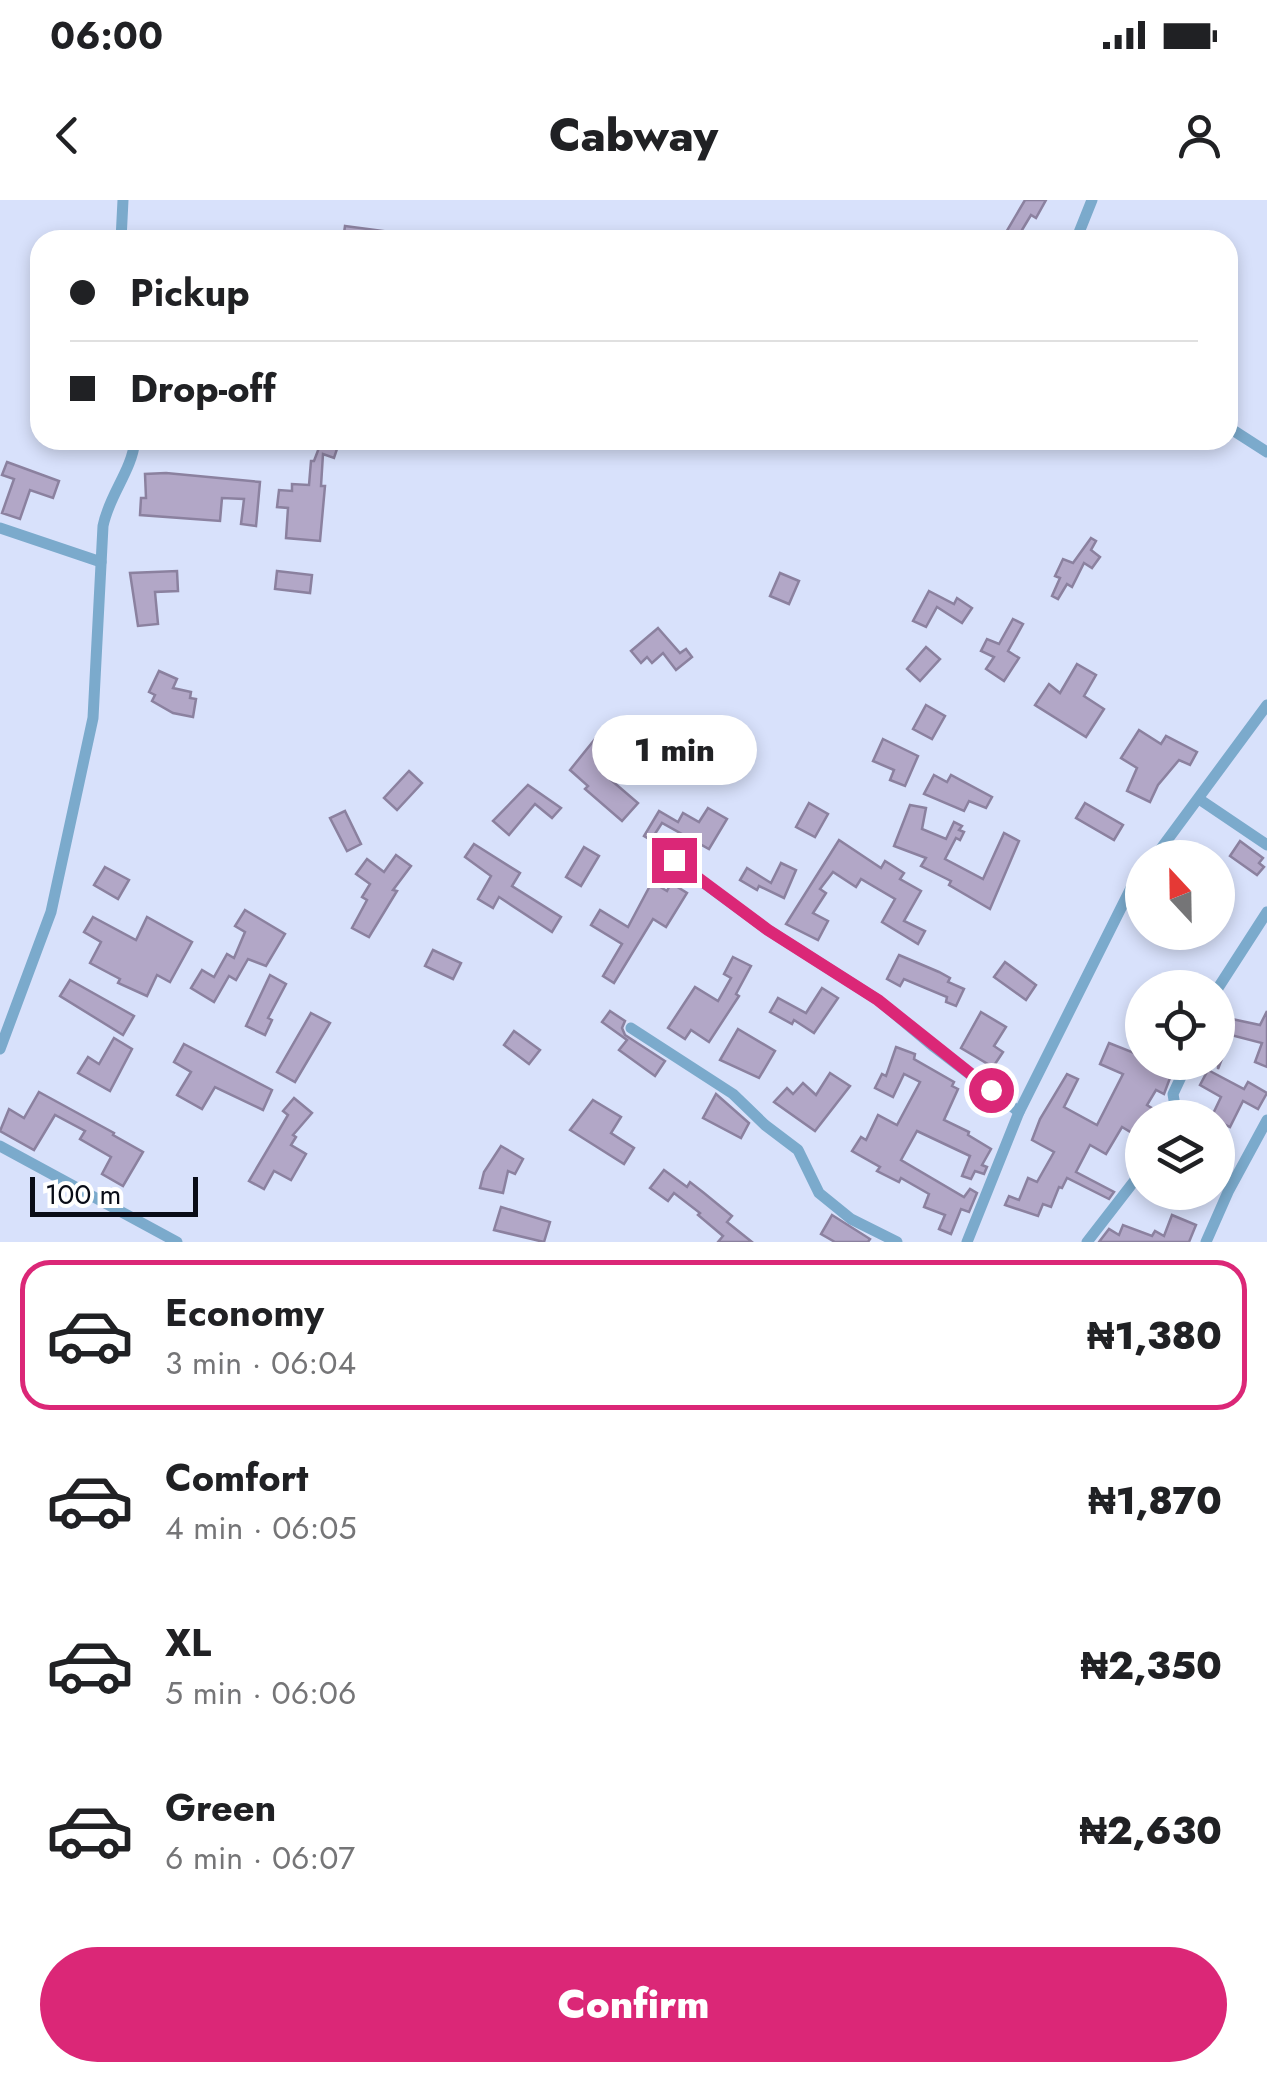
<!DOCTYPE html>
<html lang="en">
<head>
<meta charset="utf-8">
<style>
	:root { --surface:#fff; --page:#f2f2f2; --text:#202124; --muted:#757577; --line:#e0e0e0; --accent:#db2777 }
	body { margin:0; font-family:Jost,sans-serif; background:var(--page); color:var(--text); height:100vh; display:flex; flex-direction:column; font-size:38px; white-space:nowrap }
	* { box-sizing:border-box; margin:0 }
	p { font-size:32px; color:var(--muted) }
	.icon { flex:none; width:55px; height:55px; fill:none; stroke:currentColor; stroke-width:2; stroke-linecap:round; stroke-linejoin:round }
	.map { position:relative; height:1042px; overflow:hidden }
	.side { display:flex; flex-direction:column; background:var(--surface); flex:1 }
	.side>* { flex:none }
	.top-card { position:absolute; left:30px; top:30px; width:1208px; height:220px; border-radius:30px; box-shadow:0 5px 15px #0003; display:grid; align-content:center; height:220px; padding:0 40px; background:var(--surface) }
	.needle { width:65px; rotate:338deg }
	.fabs { position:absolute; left:1125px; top:640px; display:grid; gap:20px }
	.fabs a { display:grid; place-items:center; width:110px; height:110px; border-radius:50%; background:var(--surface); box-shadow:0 5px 15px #0003; font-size:50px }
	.scale { position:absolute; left:30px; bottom:25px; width:168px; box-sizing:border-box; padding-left:10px; border:5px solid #090c17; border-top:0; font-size:28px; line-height:35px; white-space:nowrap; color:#090c17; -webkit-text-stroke:8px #fff; paint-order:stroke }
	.end { position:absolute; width:45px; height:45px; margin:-22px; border:12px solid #db2777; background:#fff; box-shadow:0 0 0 5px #fff }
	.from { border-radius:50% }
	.bubble { position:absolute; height:70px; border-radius:35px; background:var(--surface); box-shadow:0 5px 15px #0003; font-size:32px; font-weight:800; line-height:70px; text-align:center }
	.top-card b { display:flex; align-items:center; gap:35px; height:95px; font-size:38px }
	.top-card b+b { border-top:2px solid var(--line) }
	.top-card i { width:25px; height:25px; background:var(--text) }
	ul { padding:18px 0 0; list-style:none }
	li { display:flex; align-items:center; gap:30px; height:150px; margin:0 20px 15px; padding:0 20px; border:5px solid transparent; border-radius:30px }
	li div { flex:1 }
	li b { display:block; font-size:38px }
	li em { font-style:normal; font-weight:800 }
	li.selected { border-color:var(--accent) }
	li>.icon { width:90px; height:90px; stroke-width:1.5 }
	.button { display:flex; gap:20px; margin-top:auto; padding:20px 40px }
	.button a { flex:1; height:115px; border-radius:60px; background:var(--accent); color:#fff; font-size:40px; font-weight:800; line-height:115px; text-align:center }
	.status { display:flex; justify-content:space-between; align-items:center; height:70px; padding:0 50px; background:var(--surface); direction:ltr }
	.status svg { height:28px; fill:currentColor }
	header { display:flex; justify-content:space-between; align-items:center; height:130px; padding:0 40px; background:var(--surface); font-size:45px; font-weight:800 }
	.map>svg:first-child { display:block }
	.building { fill:#b2a7c7; stroke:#8b819f; stroke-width:2.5 }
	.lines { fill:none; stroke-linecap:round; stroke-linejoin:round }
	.minor { stroke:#7baacc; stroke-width:11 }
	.route { stroke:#db2777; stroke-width:12 }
</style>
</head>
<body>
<div class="status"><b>06:00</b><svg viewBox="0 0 49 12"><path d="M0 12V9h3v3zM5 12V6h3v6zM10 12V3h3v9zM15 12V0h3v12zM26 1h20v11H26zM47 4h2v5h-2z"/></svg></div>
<header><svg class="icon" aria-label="back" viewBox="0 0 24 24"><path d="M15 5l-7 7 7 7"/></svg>Cabway<svg class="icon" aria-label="person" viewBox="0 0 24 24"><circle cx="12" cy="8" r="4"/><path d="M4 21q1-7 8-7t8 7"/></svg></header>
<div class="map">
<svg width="1267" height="1042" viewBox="0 0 1267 1042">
	<rect width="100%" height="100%" fill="#d8e1fb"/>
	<g class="building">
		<path d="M 1025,0 L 1046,0 L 1036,18 L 1031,15 L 1016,40 L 1005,34 Z"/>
		<path d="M 345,26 L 391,32 L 390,40 L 343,40 Z"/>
		<path d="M 322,240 L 339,243 L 334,258 L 323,254 L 321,286 L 325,286 L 320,341 L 286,338 L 288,308 L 277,307 L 279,290 L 292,291 L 292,284 L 309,285 L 311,261 L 314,261 Z"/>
		<path d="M 7,262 L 59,281 L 53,298 L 30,290 L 20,319 L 2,313 L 14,279 L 2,275 Z"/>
		<path d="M 166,273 L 260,282 L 256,326 L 241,324 L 244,299 L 222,298 L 220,321 L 140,315 L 141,298 L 146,298 L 145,274 Z"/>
		<path d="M 1091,338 L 1096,341 L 1091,350 L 1100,357 L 1092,368 L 1084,363 L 1072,387 L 1067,384 L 1058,399 L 1052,396 L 1060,378 L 1055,376 L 1063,359 L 1073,363 Z"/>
		<path d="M 177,371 L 178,391 L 155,392 L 158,424 L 138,426 L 130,373 Z"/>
		<path d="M 277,371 L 312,375 L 310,393 L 275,389 Z"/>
		<path d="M 780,373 L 799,381 L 789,404 L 770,396 Z"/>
		<path d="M 929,391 L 954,404 L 957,398 L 972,408 L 962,423 L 937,407 L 926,427 L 913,421 Z"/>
		<path d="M 1013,419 L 1023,424 L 1008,451 L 1019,458 L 1004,481 L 986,469 L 994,457 L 981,451 L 987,439 L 999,444 Z"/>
		<path d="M 658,428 L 680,453 L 686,449 L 692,457 L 676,470 L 663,453 L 652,463 L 647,457 L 641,463 L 631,451 Z"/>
		<path d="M 926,447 L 940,459 L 920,481 L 907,469 Z"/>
		<path d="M 1077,464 L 1096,475 L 1084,496 L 1104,509 L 1086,537 L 1035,505 L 1049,484 L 1060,493 Z"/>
		<path d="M 159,471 L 177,479 L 173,488 L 191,492 L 190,498 L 196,499 L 193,517 L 173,513 L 152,501 L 155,495 L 149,492 Z"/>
		<path d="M 926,505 L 945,516 L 932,539 L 913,529 Z"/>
		<path d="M 1139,530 L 1161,544 L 1166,536 L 1197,552 L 1190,565 L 1179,560 L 1158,585 L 1150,602 L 1127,591 L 1137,568 L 1121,558 Z"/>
		<path d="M 595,539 L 625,564 L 611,580 L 638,603 L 622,621 L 585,589 L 588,586 L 570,570 Z"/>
		<path d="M 883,539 L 918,556 L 905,586 L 890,580 L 894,570 L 873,561 Z"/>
		<path d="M 409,571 L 422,583 L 397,610 L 384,598 Z"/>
		<path d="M 934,575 L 947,582 L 951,575 L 992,597 L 986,608 L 969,601 L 964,611 L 924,594 Z"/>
		<path d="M 528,585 L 561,608 L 552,618 L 535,604 L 509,635 L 493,621 Z"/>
		<path d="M 809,603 L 828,614 L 815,637 L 796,627 Z"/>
		<path d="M 1085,603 L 1123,625 L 1114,640 L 1076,618 Z"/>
		<path d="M 910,605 L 926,608 L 922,629 L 946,639 L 954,622 L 962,626 L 959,630 L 964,632 L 960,640 L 956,638 L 945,659 L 983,679 L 1004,633 L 1019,641 L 990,709 L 949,685 L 951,681 L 921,666 L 926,658 L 894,646 Z"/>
		<path d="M 708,608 L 727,619 L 709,649 L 662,623 L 651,640 L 644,636 L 659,611 L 678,622 L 683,613 L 699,622 Z"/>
		<path d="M 345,611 L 361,644 L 347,651 L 330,618 Z"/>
		<path d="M 839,640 L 881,668 L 885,661 L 904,673 L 900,679 L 921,691 L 904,721 L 925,731 L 918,744 L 882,722 L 895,699 L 861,679 L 856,687 L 833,672 L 820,689 L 826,693 L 813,713 L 828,721 L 818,740 L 786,724 Z"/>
		<path d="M 1240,641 L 1263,658 L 1259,663 L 1264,667 L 1257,675 L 1230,656 Z"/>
		<path d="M 474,644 L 520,673 L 512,686 L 561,717 L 552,732 L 499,697 L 493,708 L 478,699 L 491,676 L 465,657 Z"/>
		<path d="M 584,647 L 599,656 L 581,686 L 566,677 Z"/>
		<path d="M 396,655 L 411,666 L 393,690 L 397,691 L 369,737 L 352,728 L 367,700 L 362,697 L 370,684 L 356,674 L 367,659 L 384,672 Z"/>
		<path d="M 781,663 L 796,670 L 784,698 L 759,686 L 757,690 L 740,680 L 747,668 L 771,683 Z"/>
		<path d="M 105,667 L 129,680 L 118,699 L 94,685 Z"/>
		<path d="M 652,682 L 667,691 L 671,683 L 687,693 L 666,727 L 653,719 L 614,783 L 603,776 L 622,744 L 591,725 L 600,710 L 628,727 Z"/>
		<path d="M 245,710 L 285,734 L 266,766 L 248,759 L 236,780 L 229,776 L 214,802 L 191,788 L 202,770 L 214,777 L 227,754 L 234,758 L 245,732 L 235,726 Z"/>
		<path d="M 93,717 L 136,740 L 147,717 L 192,742 L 170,782 L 157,775 L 147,796 L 118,783 L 120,779 L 90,763 L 101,742 L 84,732 Z"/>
		<path d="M 433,750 L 461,763 L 453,779 L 425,766 Z"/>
		<path d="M 899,755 L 939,772 L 950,778 L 948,782 L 964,789 L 956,806 L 946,802 L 947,797 L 904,779 L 900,786 L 887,779 Z"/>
		<path d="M 733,757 L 751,766 L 736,794 L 739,796 L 709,842 L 691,830 L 685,839 L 668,828 L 695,787 L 718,801 L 731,778 L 724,774 Z"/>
		<path d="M 1005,762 L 1036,785 L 1026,800 L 994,777 Z"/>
		<path d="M 270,775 L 286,784 L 268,818 L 272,820 L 265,835 L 246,826 Z"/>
		<path d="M 70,780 L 134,816 L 123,835 L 60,796 Z"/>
		<path d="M 822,788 L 838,798 L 814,833 L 794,820 L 792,824 L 770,812 L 778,798 L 806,813 Z"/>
		<path d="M 610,811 L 625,821 L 622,828 L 625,835 L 665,861 L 655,876 L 619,850 L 627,840 L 602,822 Z"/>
		<path d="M 1267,811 L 1267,867 L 1255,862 L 1262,843 L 1231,835 L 1218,869 L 1218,816 L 1260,825 Z"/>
		<path d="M 981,812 L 1006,827 L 994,846 L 1003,852 L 993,867 L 961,848 Z"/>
		<path d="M 311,813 L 330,823 L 295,882 L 277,872 Z"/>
		<path d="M 738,829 L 775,851 L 759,878 L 720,860 Z"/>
		<path d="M 514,831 L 540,850 L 529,864 L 504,845 Z"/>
		<path d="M 114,838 L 132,849 L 110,891 L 78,873 L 88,857 L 99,864 Z"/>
		<path d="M 1109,843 L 1142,856 L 1142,862 L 1176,862 L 1164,894 L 1156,890 L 1147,905 L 1155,910 L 1151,918 L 1142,918 L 1137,936 L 1122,927 L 1106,954 L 1090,945 L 1076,972 L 1114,992 L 1109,999 L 1067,978 L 1062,988 L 1059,987 L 1051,1007 L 1043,1004 L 1038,1016 L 1005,1005 L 1009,996 L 1019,1000 L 1028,978 L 1037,982 L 1054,952 L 1032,940 L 1040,919 L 1067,874 L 1078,879 L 1064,907 L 1097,925 L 1123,874 L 1100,864 Z"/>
		<path d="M 184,844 L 272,890 L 263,910 L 215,887 L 202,909 L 177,895 L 191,872 L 174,862 Z"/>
		<path d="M 896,847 L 915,854 L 914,859 L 954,882 L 952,886 L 958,889 L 944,920 L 969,932 L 968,935 L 991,949 L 982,965 L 987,967 L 984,974 L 975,971 L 971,979 L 962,976 L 970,956 L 917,931 L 901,960 L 964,997 L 970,989 L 977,993 L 969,1012 L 961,1009 L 951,1034 L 939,1029 L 945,1015 L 924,1007 L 929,994 L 901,978 L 899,982 L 877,971 L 880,967 L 852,951 L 861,937 L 866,940 L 878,915 L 897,925 L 920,882 L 904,874 L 893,897 L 875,888 L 882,874 L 886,876 Z"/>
		<path d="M 1208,870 L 1244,889 L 1248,882 L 1267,893 L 1258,909 L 1243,901 L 1230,927 L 1218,921 L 1218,918 L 1211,918 L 1221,897 L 1200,885 Z"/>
		<path d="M 830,873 L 850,886 L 815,931 L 774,902 L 787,888 L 793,894 L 803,883 L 816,895 Z"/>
		<path d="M 39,892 L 114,933 L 113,935 L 143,952 L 123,986 L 102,974 L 111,957 L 80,939 L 85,931 L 55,915 L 34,950 L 0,931 L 9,909 L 24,918 Z"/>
		<path d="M 716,894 L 749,923 L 741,938 L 703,918 Z"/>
		<path d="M 294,898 L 312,913 L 293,935 L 296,937 L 291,945 L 306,954 L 291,980 L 274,971 L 264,989 L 249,981 L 288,915 L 283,911 Z"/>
		<path d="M 593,900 L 621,917 L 611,933 L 634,948 L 624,964 L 570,930 Z"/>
		<path d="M 501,946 L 523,959 L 515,974 L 508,971 L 503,993 L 480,988 L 484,972 Z"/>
		<path d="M 664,970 L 687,987 L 690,982 L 704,993 L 732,1016 L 727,1022 L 752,1042 L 718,1042 L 723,1036 L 698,1015 L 700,1013 L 674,993 L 668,1001 L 650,988 Z"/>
		<path d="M 501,1007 L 550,1022 L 544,1042 L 494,1030 Z"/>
		<path d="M 832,1015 L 870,1039 L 868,1042 L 835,1042 L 821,1034 Z"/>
		<path d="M 1172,1015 L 1196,1025 L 1189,1042 L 1099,1042 L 1109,1029 L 1119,1035 L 1123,1025 L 1152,1036 L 1155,1031 L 1164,1036 Z"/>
	</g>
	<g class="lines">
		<g class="minor">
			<path d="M 121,40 L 123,0"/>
			<path d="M 1076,40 L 1092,0"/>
			<path d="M 1228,227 L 1267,252"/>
			<path d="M 0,328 L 101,362"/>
			<path d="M 1199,599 L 1267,645"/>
			<path d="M 1154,658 L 1267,505"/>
			<path d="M 674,661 L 768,730 L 878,800 L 934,847 L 1019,912"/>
			<path d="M 1218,788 L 1267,712"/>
			<path d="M 631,828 L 733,894 L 765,925 L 798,950 L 819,993 L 851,1019 L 897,1042"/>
			<path d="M 0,849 L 51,712 L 93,518 L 103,326 C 109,295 132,271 135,240"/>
			<path d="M 1177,918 L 1173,894 L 1188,862"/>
			<path d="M 0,946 L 177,1042"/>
			<path d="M 967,1042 L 1019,912 L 1133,684 L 1142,672"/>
			<path d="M 1087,1042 L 1142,971"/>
			<path d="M 1206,1042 L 1228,992 L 1267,920"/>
		</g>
	</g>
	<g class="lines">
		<path class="route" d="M 674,660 L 768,730 L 878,800 L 991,890"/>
	</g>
</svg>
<div class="fabs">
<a><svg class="needle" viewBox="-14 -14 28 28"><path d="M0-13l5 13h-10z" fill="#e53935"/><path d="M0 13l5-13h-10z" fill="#757577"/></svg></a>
<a><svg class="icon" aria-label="locate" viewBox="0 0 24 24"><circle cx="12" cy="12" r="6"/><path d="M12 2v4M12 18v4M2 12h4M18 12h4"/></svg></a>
<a><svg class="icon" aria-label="layers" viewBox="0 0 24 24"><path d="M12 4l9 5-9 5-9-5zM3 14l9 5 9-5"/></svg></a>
</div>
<div class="scale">100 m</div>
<i class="end from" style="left:991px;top:890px"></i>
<i class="end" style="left:674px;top:660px"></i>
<div class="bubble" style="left:592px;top:515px;width:165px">1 min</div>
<div class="top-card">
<b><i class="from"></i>Pickup</b>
<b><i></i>Drop-off</b>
</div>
</div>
<section class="side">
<ul>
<li class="selected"><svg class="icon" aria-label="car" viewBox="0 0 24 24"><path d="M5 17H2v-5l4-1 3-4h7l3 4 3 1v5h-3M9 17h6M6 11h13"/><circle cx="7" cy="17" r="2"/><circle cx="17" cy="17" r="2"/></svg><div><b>Economy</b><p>3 min · 06:04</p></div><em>₦1,380</em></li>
<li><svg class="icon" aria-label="car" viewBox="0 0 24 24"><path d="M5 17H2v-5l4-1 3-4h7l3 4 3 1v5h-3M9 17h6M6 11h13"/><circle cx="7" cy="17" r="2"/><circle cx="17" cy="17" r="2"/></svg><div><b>Comfort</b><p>4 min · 06:05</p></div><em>₦1,870</em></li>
<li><svg class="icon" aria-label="car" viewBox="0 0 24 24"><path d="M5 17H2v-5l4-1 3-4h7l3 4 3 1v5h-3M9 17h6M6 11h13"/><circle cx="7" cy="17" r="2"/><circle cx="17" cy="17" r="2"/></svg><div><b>XL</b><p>5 min · 06:06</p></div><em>₦2,350</em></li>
<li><svg class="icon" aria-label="car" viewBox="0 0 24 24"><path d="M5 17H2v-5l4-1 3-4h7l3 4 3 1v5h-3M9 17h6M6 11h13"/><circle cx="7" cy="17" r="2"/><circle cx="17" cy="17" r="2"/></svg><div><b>Green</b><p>6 min · 06:07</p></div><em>₦2,630</em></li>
</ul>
<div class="button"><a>Confirm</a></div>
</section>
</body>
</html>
